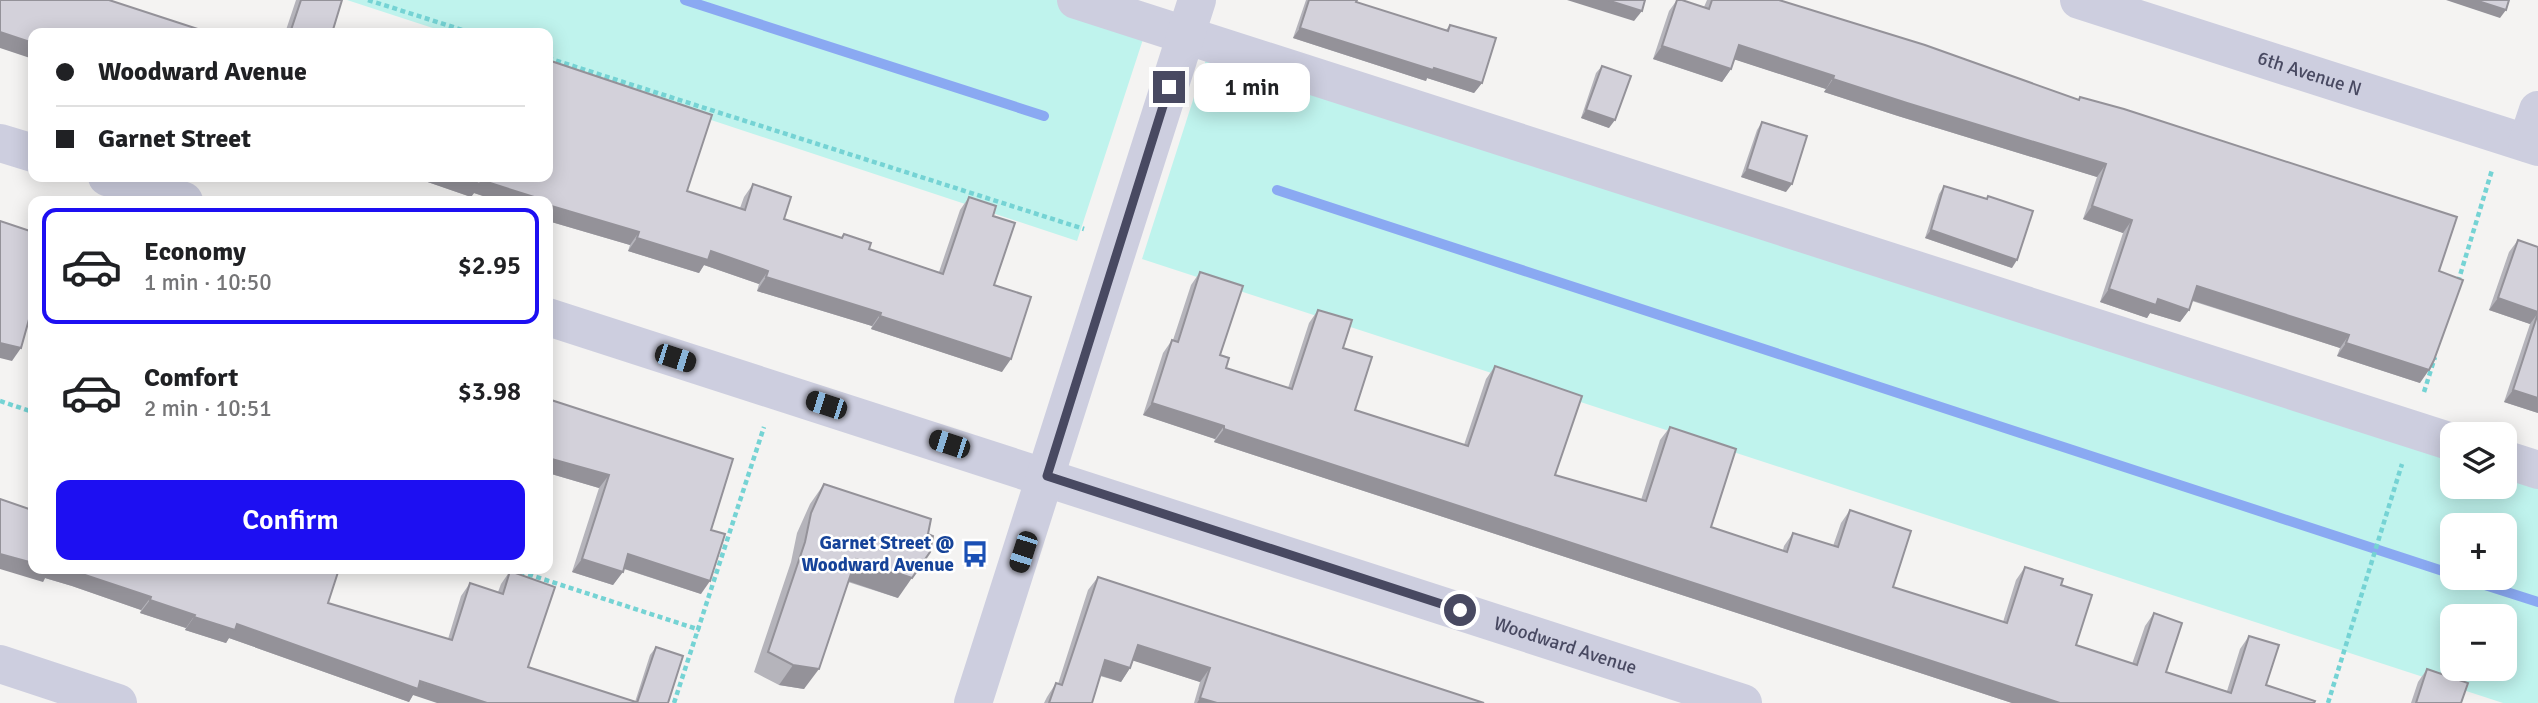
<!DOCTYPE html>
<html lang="en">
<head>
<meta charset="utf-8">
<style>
	:root { --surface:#fff; --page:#f2f2f2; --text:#202124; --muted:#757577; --line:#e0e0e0; --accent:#1d0ff2 }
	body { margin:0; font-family:Signika,sans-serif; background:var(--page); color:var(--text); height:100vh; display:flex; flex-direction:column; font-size:26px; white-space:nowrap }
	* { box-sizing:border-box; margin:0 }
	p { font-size:23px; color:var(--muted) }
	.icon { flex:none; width:38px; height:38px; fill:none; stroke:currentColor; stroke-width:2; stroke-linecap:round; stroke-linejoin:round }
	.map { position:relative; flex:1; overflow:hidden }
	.sheet { position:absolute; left:28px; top:196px; width:525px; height:378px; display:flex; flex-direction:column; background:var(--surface); border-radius:14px; box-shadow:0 4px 18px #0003 }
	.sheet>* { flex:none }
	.top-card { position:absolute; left:28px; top:28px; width:525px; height:154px; border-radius:14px; box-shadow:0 4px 18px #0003; display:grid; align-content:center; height:154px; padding:0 28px; background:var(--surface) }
	.tools { position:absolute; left:2440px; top:422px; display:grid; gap:14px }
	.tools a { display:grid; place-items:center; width:77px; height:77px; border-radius:14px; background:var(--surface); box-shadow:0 4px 18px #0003; font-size:35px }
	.end { position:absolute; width:32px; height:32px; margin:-16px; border:9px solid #484961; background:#fff; box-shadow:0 0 0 4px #fff }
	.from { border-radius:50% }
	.bubble { position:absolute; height:49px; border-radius:14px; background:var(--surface); box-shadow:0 4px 18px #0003; font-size:23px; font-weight:600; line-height:49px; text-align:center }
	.car { position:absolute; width:21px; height:42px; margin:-21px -10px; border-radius:9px; box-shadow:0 0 5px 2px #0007; background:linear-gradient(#222 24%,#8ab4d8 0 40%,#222 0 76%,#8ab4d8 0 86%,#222 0) }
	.top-card b { display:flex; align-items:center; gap:24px; height:66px; font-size:26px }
	.top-card b+b { border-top:2px solid var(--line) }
	.top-card i { width:18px; height:18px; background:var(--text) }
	ul { padding:12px 0 0; list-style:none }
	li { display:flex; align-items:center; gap:21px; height:116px; margin:0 14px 10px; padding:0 14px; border:4px solid transparent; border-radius:14px }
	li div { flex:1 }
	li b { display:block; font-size:26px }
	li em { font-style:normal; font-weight:600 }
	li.selected { border-color:var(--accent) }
	li>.icon { width:63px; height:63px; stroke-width:1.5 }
	.cta { display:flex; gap:14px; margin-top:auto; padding:14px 28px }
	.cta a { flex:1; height:80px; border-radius:14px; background:var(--accent); color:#fff; font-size:28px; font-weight:600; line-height:80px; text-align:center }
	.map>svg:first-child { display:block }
	.green { fill:#bff3ed; fill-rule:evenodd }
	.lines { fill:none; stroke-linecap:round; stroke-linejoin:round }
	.stream { stroke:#8aa9f2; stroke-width:10 }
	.path { stroke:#75d3d4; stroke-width:4.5; stroke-dasharray:5 3.5; stroke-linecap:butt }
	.minor { stroke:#cdcedf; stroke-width:38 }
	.wall { fill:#b5b4bb }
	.shaded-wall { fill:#949299 }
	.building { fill:#d3d1da; stroke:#949299; stroke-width:2 }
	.route { stroke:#484961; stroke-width:9 }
	.labels { text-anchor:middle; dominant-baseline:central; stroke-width:5; stroke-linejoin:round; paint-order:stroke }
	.street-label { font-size:19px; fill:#484961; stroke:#fff }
	.transit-label { font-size:19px; font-weight:bold; fill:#164399; stroke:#fff; text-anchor:end }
</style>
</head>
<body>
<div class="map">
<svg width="2538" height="703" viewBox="0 0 2538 703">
	<rect width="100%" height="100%" fill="#f4f3f2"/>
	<g class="green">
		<path d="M 347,0 L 1075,0 L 1148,24 L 1077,241 L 548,66 L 548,33 L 448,33 Z"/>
		<path d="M 1211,44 L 2452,442 L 2452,486 L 2504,486 L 2504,459 L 2538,470 L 2538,703 L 2503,703 L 1142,259 ZM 2452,525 L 2504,525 L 2504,578 L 2452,578 ZM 2452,616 L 2504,616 L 2504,668 L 2452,668 Z"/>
	</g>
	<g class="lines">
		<g class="stream">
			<path d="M 685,0 L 1044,116"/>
			<path d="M 1277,190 L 2452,574"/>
			<path d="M 2463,578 L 2538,602"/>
		</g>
		<g class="path">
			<path d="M 368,0 L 472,33"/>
			<path d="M 548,58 L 1084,229"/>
			<path d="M 2458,282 L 2492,170"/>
			<path d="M 2424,392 L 2435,357"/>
			<path d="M 0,401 L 33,412"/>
			<path d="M 512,569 L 700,630"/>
			<path d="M 674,703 L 764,427"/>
			<path d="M 2328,703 L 2402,464"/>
		</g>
		<g class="minor">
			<path d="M 1076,0 L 2452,442"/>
			<path id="s1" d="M 2079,0 L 2538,147"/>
			<path d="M 0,143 L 33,153"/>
			<path d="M 2527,143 L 2538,110"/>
			<path d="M 107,177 L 184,201"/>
			<path id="s2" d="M 548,317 L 1743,703"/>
			<path d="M 2504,459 L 2538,470"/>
			<path d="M 0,664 L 118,703"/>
			<path d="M 973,703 L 1197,0"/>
		</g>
	</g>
	<g class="wall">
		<path d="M 296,0 L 342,0 L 332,33 L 285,33 Z"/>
		<path d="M 1306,0 L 1357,0 L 1356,2 L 1446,30 L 1450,25 L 1482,83 L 1474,93 L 1427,78 L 1426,81 L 1293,38 Z"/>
		<path d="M 1677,0 L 1682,0 L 1704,7 L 1707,0 L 1779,0 L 2078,100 L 2080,97 L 2439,271 L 2420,383 L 2337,356 L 2340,348 L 2192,301 L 2189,310 L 2180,322 L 2150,313 L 2147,318 L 2100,302 L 2123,233 L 2083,219 L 2097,177 L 1898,116 L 1824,92 L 1826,89 L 1734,59 L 1731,69 L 1722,82 L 1653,59 L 1669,11 Z"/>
		<path d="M 1602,66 L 1609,128 L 1581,118 L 1596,73 Z"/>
		<path d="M 1762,122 L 1786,192 L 1741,177 L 1757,130 Z"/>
		<path d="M 401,177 L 687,191 L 740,208 L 744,197 L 753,184 L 784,219 L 841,238 L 844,234 L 869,249 L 939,272 L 960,210 L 969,197 L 993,216 L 994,285 L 1002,372 L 871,329 L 872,326 L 757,291 L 759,284 L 704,265 L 699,273 L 628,251 L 630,245 L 548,221 L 548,201 L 498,201 L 474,193 L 471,197 L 419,179 L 418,182 Z"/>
		<path d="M 1944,186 L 1987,199 L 1988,196 L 2012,268 L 1925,238 L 1939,194 Z"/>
		<path d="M 2518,240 L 2538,247 L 2538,413 L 2504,402 L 2530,324 L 2489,310 L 2509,252 Z"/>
		<path d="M 1200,272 L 1220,355 L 1226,368 L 1288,388 L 1309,323 L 1318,310 L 1343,348 L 1355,410 L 1464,445 L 1486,379 L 1495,366 L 1555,475 L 1641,500 L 1660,440 L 1670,427 L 1711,527 L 1783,550 L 1784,546 L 1793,533 L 1833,546 L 1841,523 L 1850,510 L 1893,587 L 2003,622 L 2016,580 L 2025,567 L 2061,585 L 2076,645 L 2132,664 L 2145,626 L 2154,613 L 2166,672 L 2227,691 L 2240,649 L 2249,636 L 2266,685 L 2315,701 L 2012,703 L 1214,442 L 1215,439 L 1143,415 L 1163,353 L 1172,340 L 1173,340 L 1191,285 Z"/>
		<path d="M 548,399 L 711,530 L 701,594 L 624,569 L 613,585 L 572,572 L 599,488 L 548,473 Z"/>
		<path d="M 824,484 L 898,598 L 848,582 L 804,689 L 779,685 L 754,672 L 791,562 L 797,533 L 810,504 Z"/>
		<path d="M 31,505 L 328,603 L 448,639 L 461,596 L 470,583 L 498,592 L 501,584 L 510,571 L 528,667 L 635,702 L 650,655 L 656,647 L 668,703 L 413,695 L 409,702 L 229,638 L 226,643 L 185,630 L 186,628 L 140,613 L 141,610 L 72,586 L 45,578 L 43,582 L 28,508 Z"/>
		<path d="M 1098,577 L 1484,703 L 1194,703 L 1200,682 L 1133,660 L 1130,668 L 1121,682 L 1100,676 L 1092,703 L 1044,703 L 1047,697 L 1056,683 L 1058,684 L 1088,590 Z"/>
		<path d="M 2427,669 L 2461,703 L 2411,703 L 2418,682 Z"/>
	</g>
	<g class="shaded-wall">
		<path d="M 1567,0 L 1607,0 L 1642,11 L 1634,21 Z"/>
		<path d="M 2446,0 L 2475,0 L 2506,10 L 2500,18 Z"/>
		<path d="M 1300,28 L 1434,68 L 1482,83 L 1474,93 L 1427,78 L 1426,81 L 1293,38 Z"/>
		<path d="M 0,32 L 33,43 L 33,59 L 0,48 Z"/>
		<path d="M 1739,45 L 1834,76 L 1826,89 L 1730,58 Z"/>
		<path d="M 1662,46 L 1731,69 L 1722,82 L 1653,59 Z"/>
		<path d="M 1833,79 L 2106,164 L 2097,177 L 1898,116 L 1824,92 Z"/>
		<path d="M 1586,110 L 1615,120 L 1609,128 L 1581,118 Z"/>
		<path d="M 1747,169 L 1792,184 L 1786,192 L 1741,177 Z"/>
		<path d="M 401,177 L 459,177 L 481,180 L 537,198 L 535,201 L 498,201 L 474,193 L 471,197 L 419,179 L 418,182 Z"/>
		<path d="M 548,205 L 639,232 L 630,245 L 548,221 Z"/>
		<path d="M 2092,206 L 2132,220 L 2123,233 L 2083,219 Z"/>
		<path d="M 1931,230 L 2017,260 L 2012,268 L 1925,238 Z"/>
		<path d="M 637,238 L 711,251 L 768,271 L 759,284 L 704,265 L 699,273 L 628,251 Z"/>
		<path d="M 766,277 L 881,313 L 872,326 L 757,291 Z"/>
		<path d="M 2197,286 L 2349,335 L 2340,348 L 2188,299 Z"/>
		<path d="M 2109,289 L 2158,299 L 2189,310 L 2180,322 L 2150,313 L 2147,318 L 2100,302 Z"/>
		<path d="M 2498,298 L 2538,312 L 2538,313 L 2530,324 L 2489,310 Z"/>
		<path d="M 880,316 L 1011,359 L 1002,372 L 871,329 Z"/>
		<path d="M 0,343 L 21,348 L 12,361 L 0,358 Z"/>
		<path d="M 2346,343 L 2429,370 L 2420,383 L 2337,356 Z"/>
		<path d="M 2513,390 L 2538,398 L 2538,413 L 2504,402 Z"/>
		<path d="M 1152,403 L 1224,426 L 1215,439 L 1143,415 Z"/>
		<path d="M 1224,429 L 2060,703 L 2012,703 L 1214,442 Z"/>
		<path d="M 548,458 L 609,475 L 599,488 L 548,473 Z"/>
		<path d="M 930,552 L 898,598 L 842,579 L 856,559 Z"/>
		<path d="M 0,554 L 33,563 L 33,569 L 67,569 L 151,597 L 141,610 L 72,586 L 45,578 L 43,582 L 0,569 Z"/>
		<path d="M 628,554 L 710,581 L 701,594 L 619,567 Z"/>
		<path d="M 582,559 L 623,572 L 613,585 L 572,572 Z"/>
		<path d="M 150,600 L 195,615 L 186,628 L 140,613 Z"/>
		<path d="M 194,617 L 237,624 L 487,703 L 437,703 L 413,695 L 409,702 L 229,638 L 226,643 L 185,630 Z"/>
		<path d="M 1138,645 L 1210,668 L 1200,682 L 1128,659 Z"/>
		<path d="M 1105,660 L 1130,668 L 1121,682 L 1096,674 Z"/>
		<path d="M 793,665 L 819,669 L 804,689 L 779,685 Z"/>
		<path d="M 1200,698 L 1217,703 L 1197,703 Z"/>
	</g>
	<g class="building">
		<path d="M 0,0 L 109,0 L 210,33 L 33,33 L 33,43 L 0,32 Z"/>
		<path d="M 301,0 L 342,0 L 332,33 L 290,33 Z"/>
		<path d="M 1309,0 L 1357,0 L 1356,2 L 1448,31 L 1450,25 L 1496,38 L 1482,83 L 1434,68 L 1433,70 L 1300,28 Z"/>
		<path d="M 1607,0 L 1645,0 L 1642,11 Z"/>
		<path d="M 1677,0 L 1682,0 L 1709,9 L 1712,0 L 1779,0 L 1925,45 L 2079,100 L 2080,97 L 2124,109 L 2457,217 L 2439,271 L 2463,280 L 2434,360 L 2429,370 L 2346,343 L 2349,335 L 2197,286 L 2189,310 L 2158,299 L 2156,305 L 2109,289 L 2132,220 L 2092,206 L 2106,164 L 1907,103 L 1833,79 L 1834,76 L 1739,45 L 1731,69 L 1662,46 Z"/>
		<path d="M 2475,0 L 2509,0 L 2506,10 Z"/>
		<path d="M 548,60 L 712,115 L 687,191 L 745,210 L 753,184 L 791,197 L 784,219 L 842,238 L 844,234 L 871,243 L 869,249 L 943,274 L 969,197 L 996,206 L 993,216 L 1015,223 L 994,285 L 1031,297 L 1011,359 L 880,316 L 881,313 L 766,277 L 768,271 L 711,251 L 708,260 L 637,238 L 639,232 L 548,205 L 548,201 L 536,201 L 537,198 L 481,180 L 480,184 L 459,177 L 548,177 Z"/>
		<path d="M 1602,66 L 1631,76 L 1615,120 L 1586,110 Z"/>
		<path d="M 1762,122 L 1807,136 L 1792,184 L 1747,169 Z"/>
		<path d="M 1944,186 L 1987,199 L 1988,196 L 2033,211 L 2017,260 L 1931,230 Z"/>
		<path d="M 0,221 L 33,232 L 33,305 L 21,348 L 0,343 Z"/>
		<path d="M 2518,240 L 2538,247 L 2538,312 L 2498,298 Z"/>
		<path d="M 1200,272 L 1243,286 L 1220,355 L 1229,358 L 1226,368 L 1292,389 L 1318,310 L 1352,320 L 1343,348 L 1372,357 L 1355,410 L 1468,446 L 1495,366 L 1582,396 L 1555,475 L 1646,501 L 1670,427 L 1736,449 L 1711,527 L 1787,552 L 1793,533 L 1838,547 L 1850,510 L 1911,531 L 1893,587 L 2007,623 L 2025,567 L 2063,579 L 2061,585 L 2092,595 L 2076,645 L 2137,665 L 2154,613 L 2182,623 L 2166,672 L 2231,693 L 2249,636 L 2279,645 L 2266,685 L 2315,701 L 2314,703 L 2060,703 L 1224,429 L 1224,426 L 1152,403 L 1172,340 L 1178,342 Z"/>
		<path d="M 2538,313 L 2538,398 L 2513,390 Z"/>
		<path d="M 548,399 L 733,459 L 711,530 L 725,534 L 710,581 L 628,554 L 623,572 L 582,559 L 609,475 L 548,458 Z"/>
		<path d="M 824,484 L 931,519 L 928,534 L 933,536 L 930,552 L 912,578 L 856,559 L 819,669 L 793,665 L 768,652 L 805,542 L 811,513 Z"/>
		<path d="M 0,499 L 29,509 L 31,505 L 33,506 L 33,563 L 0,554 Z"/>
		<path d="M 67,569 L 339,569 L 328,603 L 452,640 L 470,583 L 503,594 L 510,571 L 555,587 L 528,667 L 639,703 L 487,703 L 420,681 L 418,689 L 237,624 L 235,630 L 194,617 L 195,615 L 150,600 L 151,597 Z"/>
		<path d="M 1098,577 L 1484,703 L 1217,703 L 1200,698 L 1210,668 L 1138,645 L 1130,668 L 1105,660 L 1092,703 L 1049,703 L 1056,683 L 1062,685 Z"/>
		<path d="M 656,647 L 683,656 L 668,703 L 637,703 Z"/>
		<path d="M 2427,669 L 2468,683 L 2461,703 L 2416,703 Z"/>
	</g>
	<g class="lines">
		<path class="route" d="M 1169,87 L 1047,476 L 1460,610"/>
	</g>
	<defs>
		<symbol id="bus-bare" viewBox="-9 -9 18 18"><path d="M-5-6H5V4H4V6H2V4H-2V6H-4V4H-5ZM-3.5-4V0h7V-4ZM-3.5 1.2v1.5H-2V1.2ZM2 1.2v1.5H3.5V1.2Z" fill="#1a4fb4" stroke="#fff" stroke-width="2.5" paint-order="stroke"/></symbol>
	</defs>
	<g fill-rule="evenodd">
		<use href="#bus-bare" x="956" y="535" width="38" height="38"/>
	</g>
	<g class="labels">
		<g class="street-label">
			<text stroke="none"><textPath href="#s1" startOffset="242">6th Avenue N</textPath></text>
			<text stroke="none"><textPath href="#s2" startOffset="1069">Woodward Avenue</textPath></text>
		</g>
		<g class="transit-label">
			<text x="954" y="543">Garnet Street @<tspan x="954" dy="22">Woodward Avenue</tspan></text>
		</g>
	</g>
</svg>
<div class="tools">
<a><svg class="icon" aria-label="layers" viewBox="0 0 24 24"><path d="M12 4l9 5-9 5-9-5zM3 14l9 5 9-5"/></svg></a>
<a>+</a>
<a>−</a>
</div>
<i class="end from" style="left:1460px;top:610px"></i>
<i class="end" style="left:1169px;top:87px"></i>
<div class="bubble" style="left:1194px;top:63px;width:116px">1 min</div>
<i class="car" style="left:675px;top:358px;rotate:108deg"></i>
<i class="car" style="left:826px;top:405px;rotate:288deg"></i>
<i class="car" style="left:949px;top:444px;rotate:288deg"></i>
<i class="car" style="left:1023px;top:552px;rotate:198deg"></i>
<div class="top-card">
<b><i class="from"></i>Woodward Avenue</b>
<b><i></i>Garnet Street</b>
</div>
<section class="sheet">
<ul>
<li class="selected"><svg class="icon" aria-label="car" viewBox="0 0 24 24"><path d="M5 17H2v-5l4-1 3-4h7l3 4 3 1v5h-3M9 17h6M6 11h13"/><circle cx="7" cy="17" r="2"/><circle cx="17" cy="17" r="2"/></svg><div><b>Economy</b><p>1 min · 10:50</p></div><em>$2.95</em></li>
<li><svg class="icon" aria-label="car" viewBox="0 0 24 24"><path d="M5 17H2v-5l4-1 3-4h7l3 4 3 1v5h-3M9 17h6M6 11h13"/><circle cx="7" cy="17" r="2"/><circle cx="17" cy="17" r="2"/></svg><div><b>Comfort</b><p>2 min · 10:51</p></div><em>$3.98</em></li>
</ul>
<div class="cta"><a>Confirm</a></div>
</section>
</div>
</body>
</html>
